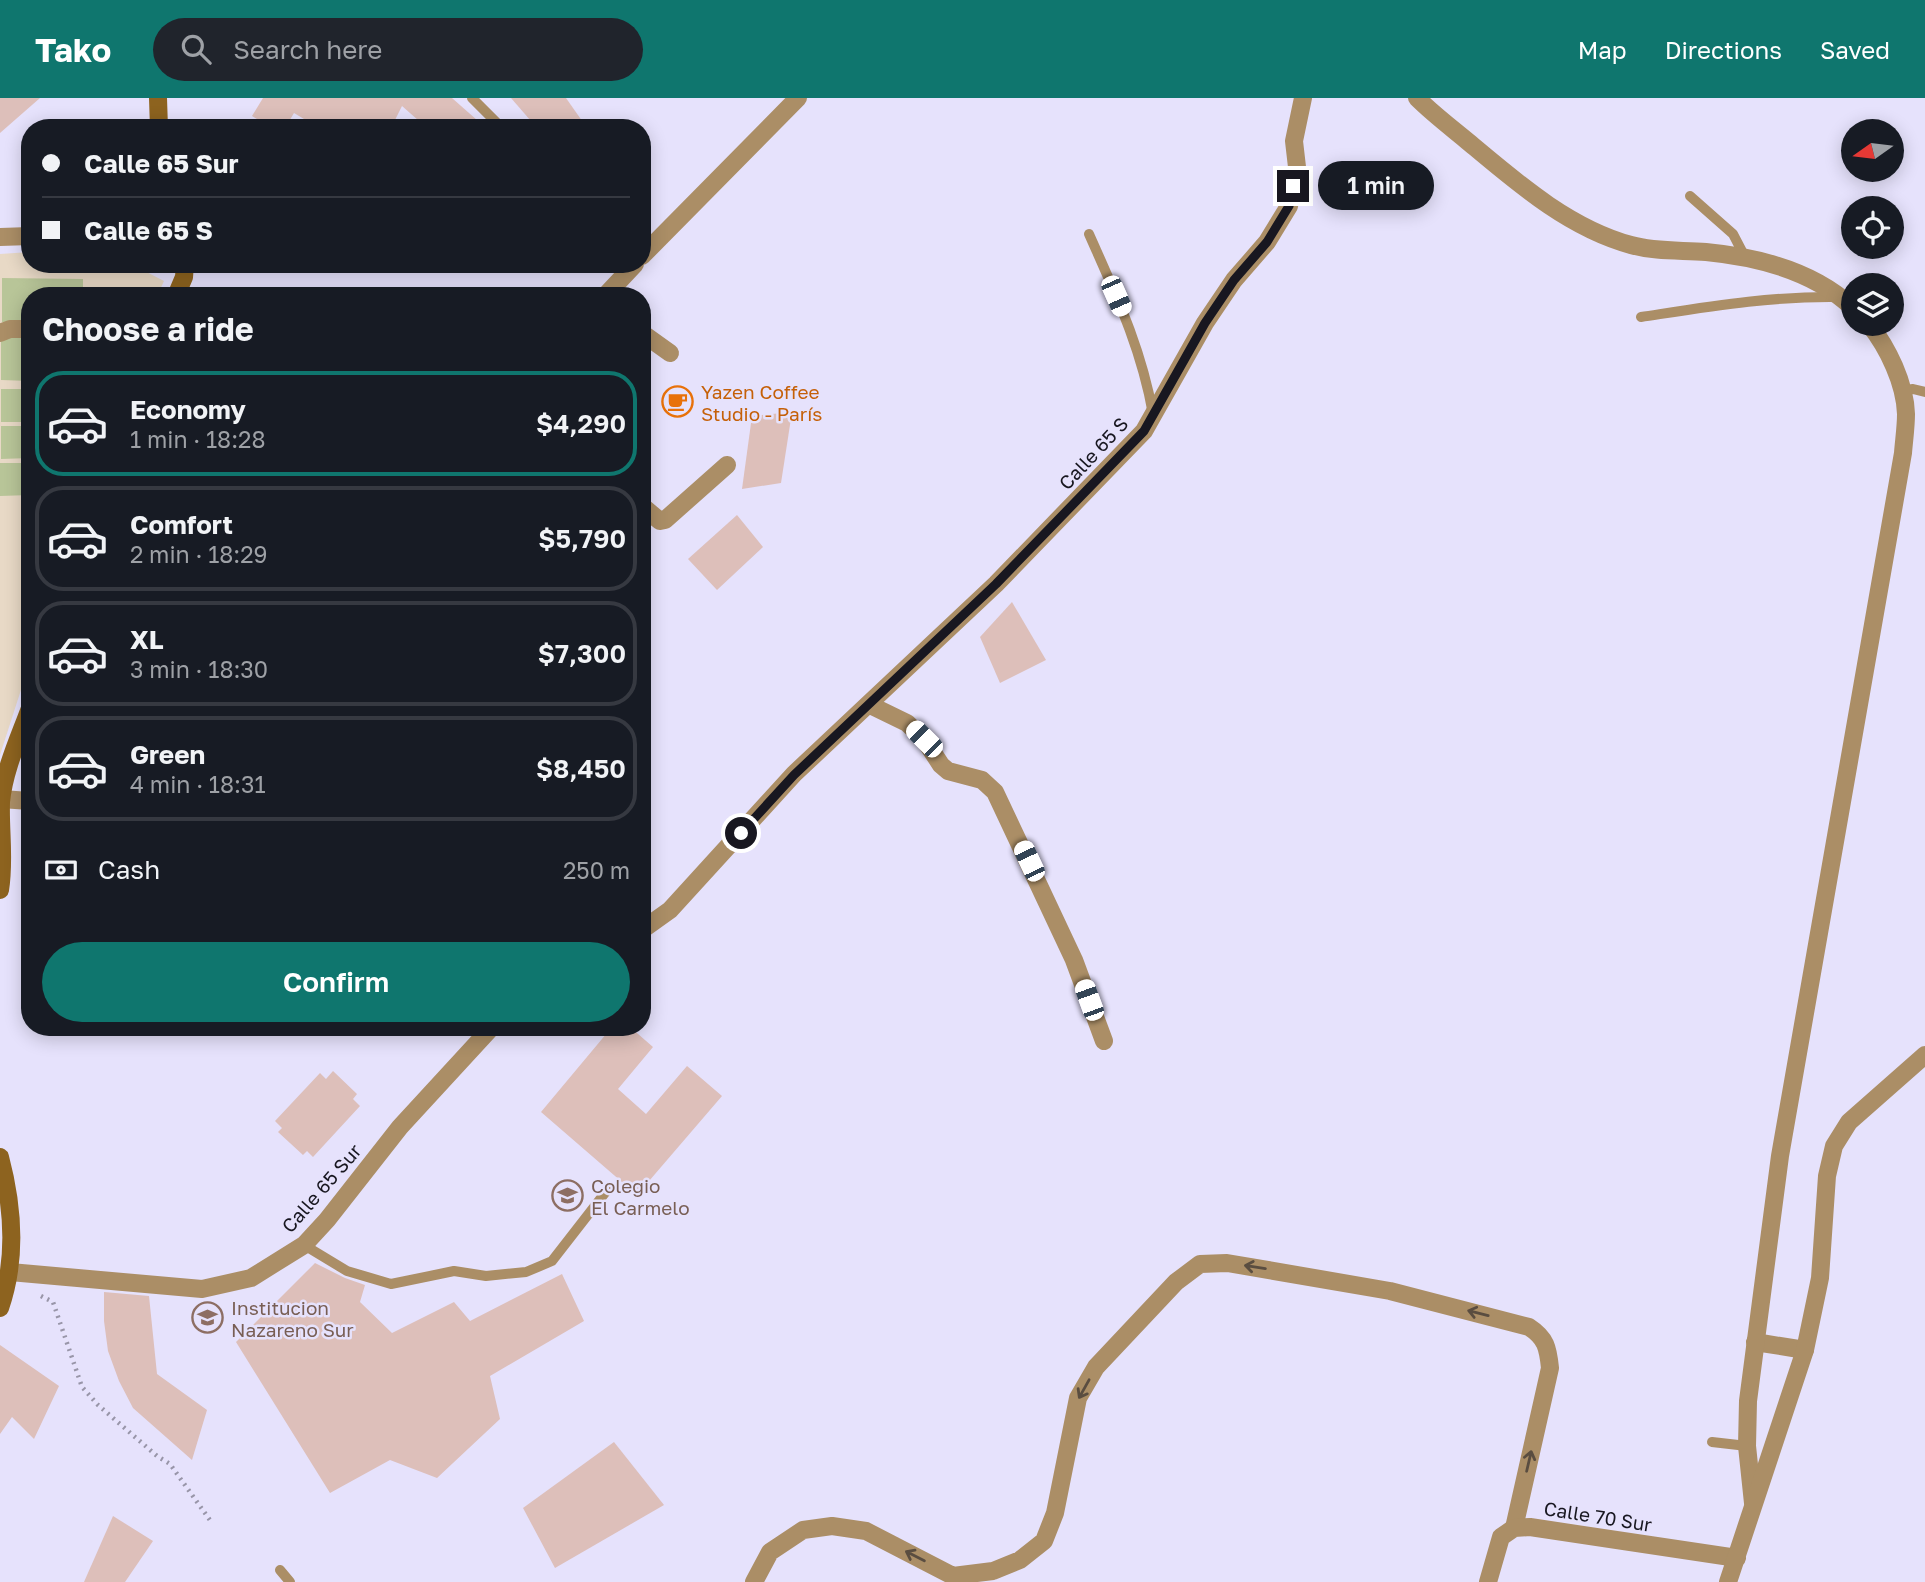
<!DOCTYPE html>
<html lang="en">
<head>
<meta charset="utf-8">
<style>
	:root { --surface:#171b24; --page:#20242c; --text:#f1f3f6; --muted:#9ea1a6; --line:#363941; --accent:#0f766e }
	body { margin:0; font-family:"Golos Text",sans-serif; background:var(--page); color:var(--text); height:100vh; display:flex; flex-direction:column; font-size:26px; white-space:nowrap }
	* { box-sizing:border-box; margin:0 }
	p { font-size:23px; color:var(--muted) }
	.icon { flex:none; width:38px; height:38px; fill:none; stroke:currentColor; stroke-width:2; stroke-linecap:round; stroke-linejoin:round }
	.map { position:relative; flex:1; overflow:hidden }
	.drawer { position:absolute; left:21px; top:189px; width:630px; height:749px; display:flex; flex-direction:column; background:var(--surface); border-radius:28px; box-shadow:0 4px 18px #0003 }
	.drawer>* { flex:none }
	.guide { position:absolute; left:21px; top:21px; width:630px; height:154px; border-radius:28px; box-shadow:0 4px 18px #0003; display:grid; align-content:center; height:154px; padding:0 21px; background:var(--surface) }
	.needle { width:46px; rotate:256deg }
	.buttons { position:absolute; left:1841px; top:21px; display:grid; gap:14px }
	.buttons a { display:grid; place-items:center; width:63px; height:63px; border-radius:50%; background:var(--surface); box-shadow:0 4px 18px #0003; font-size:35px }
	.end { position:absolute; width:32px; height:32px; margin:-16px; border:9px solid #181720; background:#fff; box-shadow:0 0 0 4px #fff }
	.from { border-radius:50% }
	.bubble { position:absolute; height:49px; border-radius:24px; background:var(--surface); box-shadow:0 4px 18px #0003; font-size:23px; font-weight:600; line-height:49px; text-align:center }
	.car { position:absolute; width:21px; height:42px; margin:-21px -10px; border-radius:9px; box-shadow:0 0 5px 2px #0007; background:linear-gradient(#fff 24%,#345 0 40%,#fff 0 76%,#345 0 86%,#fff 0) }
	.guide b { display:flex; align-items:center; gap:24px; height:66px; font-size:26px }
	.guide b+b { border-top:2px solid var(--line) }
	.guide i { width:18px; height:18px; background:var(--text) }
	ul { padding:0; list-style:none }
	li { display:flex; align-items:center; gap:21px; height:105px; margin:0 14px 10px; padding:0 7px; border:4px solid var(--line); border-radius:28px }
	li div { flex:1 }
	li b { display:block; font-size:26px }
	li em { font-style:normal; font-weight:600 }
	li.on { border-color:var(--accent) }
	li>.icon { width:63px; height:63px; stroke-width:1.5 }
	h2 { padding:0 21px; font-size:32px; line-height:84px }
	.pay { display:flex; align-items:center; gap:18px; height:77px; padding:0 21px; font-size:26px }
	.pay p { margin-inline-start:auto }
	.action { display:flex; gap:14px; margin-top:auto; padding:14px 21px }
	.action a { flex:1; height:80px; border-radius:42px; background:var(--accent); color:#fff; font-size:28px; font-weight:600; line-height:80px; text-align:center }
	header { display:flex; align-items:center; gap:42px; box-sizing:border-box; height:98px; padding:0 35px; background:var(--accent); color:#fff }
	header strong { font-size:33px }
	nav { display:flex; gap:38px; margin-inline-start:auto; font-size:24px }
	.search { width:490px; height:63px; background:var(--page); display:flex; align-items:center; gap:18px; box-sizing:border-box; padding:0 24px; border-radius:38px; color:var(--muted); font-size:26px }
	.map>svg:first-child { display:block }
	.education { fill:#e8d9c6 }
	.green { fill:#b8c598 }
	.building { fill:#ddbfba }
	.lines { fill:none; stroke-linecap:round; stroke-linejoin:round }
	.path { stroke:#9895a8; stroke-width:4.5; stroke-dasharray:2 5; stroke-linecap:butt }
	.lane { stroke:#ab8e66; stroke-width:10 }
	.street { stroke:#ab8e66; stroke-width:18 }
	.secondary { stroke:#8d631f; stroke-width:18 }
	.oneway { stroke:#5a4d40 }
	.route { stroke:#181720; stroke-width:9 }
	.labels { text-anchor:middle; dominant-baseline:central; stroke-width:5; stroke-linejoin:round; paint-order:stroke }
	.food-label { font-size:19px; fill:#c56008; stroke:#e6e2fc; text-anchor:start }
	.street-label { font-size:19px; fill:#181720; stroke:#e6e2fc }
	.education-label { font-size:19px; fill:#785e54; stroke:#e6e2fc; text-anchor:start }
</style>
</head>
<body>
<header>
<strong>Tako</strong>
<div class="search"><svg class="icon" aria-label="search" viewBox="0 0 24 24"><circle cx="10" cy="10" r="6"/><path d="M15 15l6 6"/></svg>Search here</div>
<nav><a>Map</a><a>Directions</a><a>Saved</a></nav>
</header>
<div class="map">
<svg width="1925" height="1484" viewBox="0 0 1925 1484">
	<rect width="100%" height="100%" fill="#e6e2fc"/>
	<path class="education" d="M 30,154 L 30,166 L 131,166 L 164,183 L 157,198 L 30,198 L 30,564 L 0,657 L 0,156 Z"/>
	<g class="green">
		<path d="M 2,180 L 83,181 L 83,198 L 30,198 L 30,225 L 2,224 Z"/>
		<path d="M 1,238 L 30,238 L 30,283 L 1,282 Z"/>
		<rect x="1" y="291" width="29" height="33"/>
		<path d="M 1,328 L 30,328 L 30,360 L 1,361 Z"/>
		<path d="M 0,365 L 30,365 L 30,397 L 0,398 Z"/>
	</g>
	<g class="building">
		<path d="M 0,0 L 40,0 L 0,35 Z"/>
		<path d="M 263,0 L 452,0 L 486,30 L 427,30 L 402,8 L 391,30 L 319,30 L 294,15 L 285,30 L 272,30 L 252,18 Z"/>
		<path d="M 511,0 L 566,0 L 587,30 L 537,30 Z"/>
		<path d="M 792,314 L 781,385 L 742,391 L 752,318 Z"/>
		<path d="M 737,417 L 763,449 L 717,492 L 688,461 Z"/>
		<path d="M 1012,504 L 1046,562 L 1000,585 L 980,539 Z"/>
		<path d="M 612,929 L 630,929 L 653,949 L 618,991 L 646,1016 L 687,968 L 722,998 L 637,1097 L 541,1014 Z"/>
		<path d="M 333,973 L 357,996 L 353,1001 L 360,1008 L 313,1059 L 307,1053 L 303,1057 L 278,1034 L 282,1030 L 275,1023 L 320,975 L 326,981 Z"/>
		<path d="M 315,1165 L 345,1180 L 365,1187 L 360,1204 L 392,1235 L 454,1204 L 470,1223 L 562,1176 L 584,1223 L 490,1278 L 500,1321 L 437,1380 L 390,1362 L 330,1395 L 236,1244 Z"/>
		<path d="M 104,1194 L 149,1198 L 157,1276 L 207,1312 L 192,1362 L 133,1310 L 119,1283 L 108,1253 L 104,1223 Z"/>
		<path d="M 0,1247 L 59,1288 L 34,1341 L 12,1319 L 0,1336 Z"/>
		<path d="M 614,1344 L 664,1407 L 555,1470 L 523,1410 Z"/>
		<path d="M 113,1418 L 153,1443 L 125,1484 L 84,1484 Z"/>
	</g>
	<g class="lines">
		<path class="path" d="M 41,1198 L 53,1204 L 82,1289 L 98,1307 L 157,1358 L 170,1366 L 212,1425"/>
		<g class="lane">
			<path d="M 472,0 L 502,30"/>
			<path d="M 1690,98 L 1733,136 L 1746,161"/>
			<path d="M 1089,136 C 1116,197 1141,249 1153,316"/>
			<path d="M 1641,219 C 1707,209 1771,198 1838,199"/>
			<path d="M 1901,293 L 1913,291 L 1925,294"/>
			<path d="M 304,1147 L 347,1173 L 391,1186 L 454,1173 L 486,1178 L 526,1174 L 552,1163 L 608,1091"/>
			<path d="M 1712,1344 L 1747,1348"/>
			<path d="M 280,1472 L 290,1484"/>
		</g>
		<g class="street">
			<path d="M 1417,0 C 1432,15 1449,28 1466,42 C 1515,83 1568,130 1631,147 C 1656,154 1681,152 1706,154 C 1758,159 1815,174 1853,210"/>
			<path d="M 0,139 L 30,138"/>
			<path d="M 642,158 L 798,0"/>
			<path d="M 605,198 L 635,166"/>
			<path d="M 0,235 L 10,231 L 30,231"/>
			<path d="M 642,235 L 670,255"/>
			<path d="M 642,408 L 660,423 L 665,422 L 727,367"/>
			<path d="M 870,607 L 907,625 L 924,641 L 941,667 L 948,673 L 982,682 L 995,694 L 1074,862 L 1104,943"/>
			<path d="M 1,701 L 30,703"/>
			<path d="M 642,832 L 670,812 L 794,676 L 996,486 L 1144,333 L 1205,225 L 1234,182 L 1267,144 L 1289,108 L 1297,69 L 1294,43 L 1303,0"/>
			<path d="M 10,1174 L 202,1191 L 251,1180 L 304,1147 L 327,1122 L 400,1029 L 492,929"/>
			<path d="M 1755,1244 L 1805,1252"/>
			<path d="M 1753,1405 L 1747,1348 L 1748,1303 L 1780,1058 L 1903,355 C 1904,342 1906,329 1906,316 C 1905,285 1888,250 1869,226"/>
			<path d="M 754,1484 L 770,1454 L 803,1432 L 832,1428 L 866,1433 L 953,1478 L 993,1473 L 1020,1462 L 1044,1443 L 1055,1415 L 1078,1300 L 1096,1269 L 1176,1184 L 1200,1166 L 1227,1165 L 1390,1193 L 1529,1229 C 1546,1240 1548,1250 1550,1270 L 1514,1430"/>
			<path d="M 1488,1484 L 1501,1439 L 1514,1430 L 1530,1429 L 1737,1460"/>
			<path d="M 1728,1484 L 1805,1252 L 1820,1180 L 1827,1078 L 1834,1048 L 1849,1024 L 1925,957"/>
		</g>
		<g class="secondary">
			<path d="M 158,0 L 159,30"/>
			<path d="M 176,198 L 184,179 L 185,166"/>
			<path d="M 0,792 C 5,762 0,734 1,704 C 4,672 19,640 30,610"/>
			<path d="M 0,1059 C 13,1108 17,1161 0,1210"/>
		</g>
	</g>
	<defs><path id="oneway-shaft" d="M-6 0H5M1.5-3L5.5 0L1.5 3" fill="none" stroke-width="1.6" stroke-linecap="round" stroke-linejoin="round" transform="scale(1.75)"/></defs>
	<g class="oneway">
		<use href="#oneway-shaft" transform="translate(1255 1169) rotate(-171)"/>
		<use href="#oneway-shaft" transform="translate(1478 1215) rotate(-166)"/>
		<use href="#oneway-shaft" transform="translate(1084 1291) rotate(119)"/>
		<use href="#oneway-shaft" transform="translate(1529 1363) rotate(-77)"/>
		<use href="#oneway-shaft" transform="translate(915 1458) rotate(-153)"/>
	</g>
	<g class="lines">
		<path class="route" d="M 741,735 L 794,677 L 996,486 L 1144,333 L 1205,225 L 1234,182 L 1267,144 L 1289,108 L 1293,88"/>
	</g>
	<defs>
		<symbol id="cafe-ring" viewBox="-11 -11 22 22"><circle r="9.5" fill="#e6e2fc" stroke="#e8710a" stroke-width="1.5"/><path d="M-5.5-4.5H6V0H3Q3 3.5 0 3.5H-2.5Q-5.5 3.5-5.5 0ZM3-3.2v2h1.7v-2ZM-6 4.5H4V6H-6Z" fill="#e8710a"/></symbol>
		<symbol id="school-ring" viewBox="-11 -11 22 22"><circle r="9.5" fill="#e6e2fc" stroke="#8d6e63" stroke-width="1.5"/><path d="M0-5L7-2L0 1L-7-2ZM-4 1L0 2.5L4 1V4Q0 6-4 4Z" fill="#8d6e63"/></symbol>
	</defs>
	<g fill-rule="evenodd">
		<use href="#cafe-ring" x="660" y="286" width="35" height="35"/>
		<use href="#school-ring" x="550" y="1080" width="35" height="35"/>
		<use href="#school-ring" x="190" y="1202" width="35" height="35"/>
	</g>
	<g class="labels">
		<g class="food-label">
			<text x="701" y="293">Yazen Coffee<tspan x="701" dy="22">Studio - París</tspan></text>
		</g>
		<g class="street-label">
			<text transform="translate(1093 355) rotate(-47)">Calle 65 S</text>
			<text transform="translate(321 1090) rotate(-49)">Calle 65 Sur</text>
			<text transform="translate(1598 1418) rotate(9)">Calle 70 Sur</text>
		</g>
		<g class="education-label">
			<text x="591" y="1087">Colegio<tspan x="591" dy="22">El Carmelo</tspan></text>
			<text x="231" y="1209">Institucion<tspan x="231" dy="22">Nazareno Sur</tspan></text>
		</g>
	</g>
</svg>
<div class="buttons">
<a><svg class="needle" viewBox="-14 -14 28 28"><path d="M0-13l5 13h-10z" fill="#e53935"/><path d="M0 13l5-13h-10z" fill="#9ea1a6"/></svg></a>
<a><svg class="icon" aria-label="locate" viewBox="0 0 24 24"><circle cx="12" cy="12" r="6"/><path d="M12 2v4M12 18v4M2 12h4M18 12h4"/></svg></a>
<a><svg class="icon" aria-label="layers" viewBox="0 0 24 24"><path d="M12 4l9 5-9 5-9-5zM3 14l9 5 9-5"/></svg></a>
</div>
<i class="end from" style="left:741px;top:735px"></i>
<i class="end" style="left:1293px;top:88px"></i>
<div class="bubble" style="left:1318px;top:63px;width:116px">1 min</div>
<i class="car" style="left:1116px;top:198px;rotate:156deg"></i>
<i class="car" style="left:924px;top:641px;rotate:315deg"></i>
<i class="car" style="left:1029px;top:763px;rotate:335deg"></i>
<i class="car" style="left:1089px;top:902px;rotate:340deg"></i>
<div class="guide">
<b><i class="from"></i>Calle 65 Sur</b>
<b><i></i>Calle 65 S</b>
</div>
<section class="drawer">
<h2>Choose a ride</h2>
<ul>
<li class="on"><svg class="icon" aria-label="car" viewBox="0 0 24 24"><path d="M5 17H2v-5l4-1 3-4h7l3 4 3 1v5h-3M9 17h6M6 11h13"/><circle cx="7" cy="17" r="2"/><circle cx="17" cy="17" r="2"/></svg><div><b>Economy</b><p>1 min · 18:28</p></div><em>$4,290</em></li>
<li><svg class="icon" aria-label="car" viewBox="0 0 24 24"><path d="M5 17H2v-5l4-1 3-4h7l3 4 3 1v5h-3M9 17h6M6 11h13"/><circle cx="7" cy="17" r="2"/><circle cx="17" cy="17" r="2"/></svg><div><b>Comfort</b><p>2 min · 18:29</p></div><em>$5,790</em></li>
<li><svg class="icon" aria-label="car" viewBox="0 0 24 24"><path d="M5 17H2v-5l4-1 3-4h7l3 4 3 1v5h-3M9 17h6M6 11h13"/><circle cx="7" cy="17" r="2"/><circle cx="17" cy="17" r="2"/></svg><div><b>XL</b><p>3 min · 18:30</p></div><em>$7,300</em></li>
<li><svg class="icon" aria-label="car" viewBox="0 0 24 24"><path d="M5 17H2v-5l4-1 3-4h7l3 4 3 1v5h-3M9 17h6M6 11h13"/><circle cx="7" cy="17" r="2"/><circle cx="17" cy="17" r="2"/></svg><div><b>Green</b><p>4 min · 18:31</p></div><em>$8,450</em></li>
</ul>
<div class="pay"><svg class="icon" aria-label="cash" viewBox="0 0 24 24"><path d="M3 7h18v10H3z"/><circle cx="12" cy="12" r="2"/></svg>Cash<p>250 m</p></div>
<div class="action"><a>Confirm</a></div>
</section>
</div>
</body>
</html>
